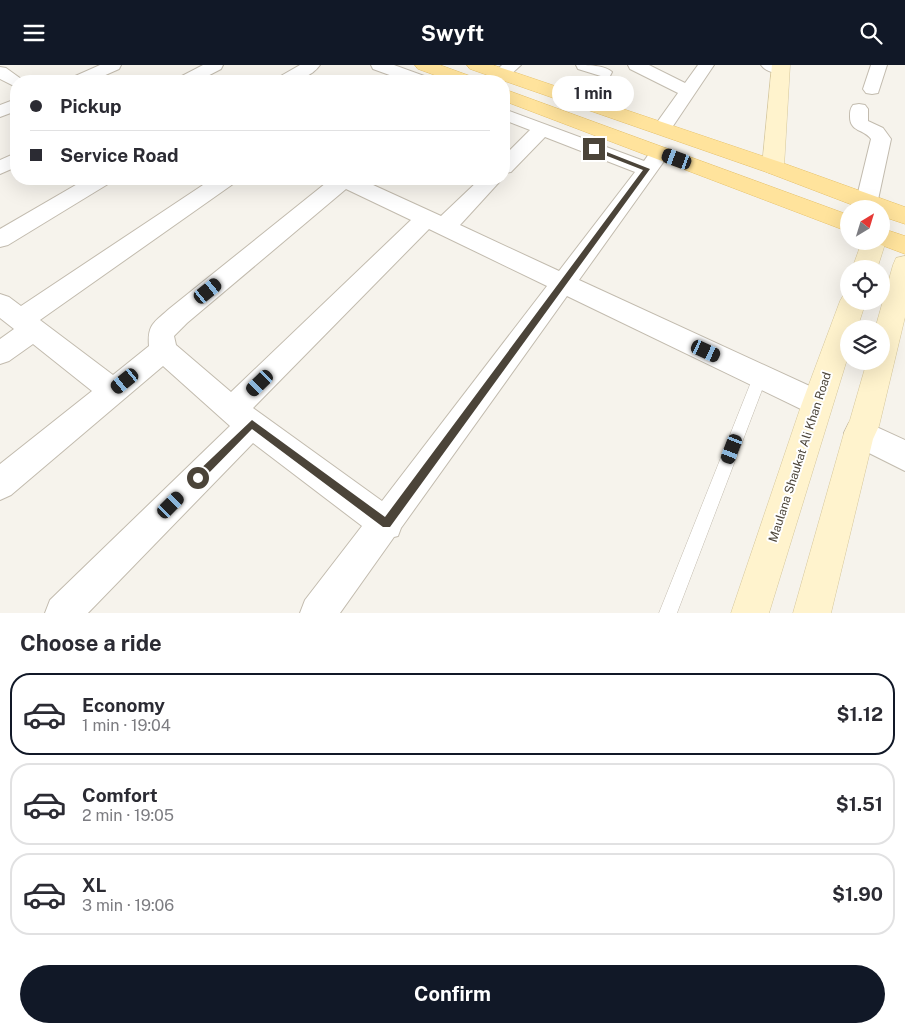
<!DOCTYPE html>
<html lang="en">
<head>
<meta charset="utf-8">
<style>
	:root { --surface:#fff; --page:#f7f7f7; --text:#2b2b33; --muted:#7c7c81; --line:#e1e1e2; --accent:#111827 }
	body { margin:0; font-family:"Public Sans",sans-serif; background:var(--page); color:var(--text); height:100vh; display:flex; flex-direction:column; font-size:19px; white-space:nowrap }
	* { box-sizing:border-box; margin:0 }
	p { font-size:16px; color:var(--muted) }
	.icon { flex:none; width:28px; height:28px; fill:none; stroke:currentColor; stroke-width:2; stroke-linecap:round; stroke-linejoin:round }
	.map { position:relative; height:548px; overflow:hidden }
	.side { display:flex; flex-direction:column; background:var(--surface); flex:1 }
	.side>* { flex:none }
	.banner { position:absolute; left:10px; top:10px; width:500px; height:110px; border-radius:20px; box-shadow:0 5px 20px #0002; display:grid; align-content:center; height:110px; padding:0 20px; background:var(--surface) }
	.needle { width:32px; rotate:38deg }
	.tools { position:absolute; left:840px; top:135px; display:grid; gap:10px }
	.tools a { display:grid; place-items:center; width:50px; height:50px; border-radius:50%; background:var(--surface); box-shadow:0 5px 20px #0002; font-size:25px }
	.end { position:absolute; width:22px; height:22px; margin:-11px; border:6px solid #4b4439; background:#fff; box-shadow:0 0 0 2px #fff }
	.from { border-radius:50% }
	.bubble { position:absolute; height:35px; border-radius:18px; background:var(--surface); box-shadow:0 5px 20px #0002; font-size:16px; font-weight:700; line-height:35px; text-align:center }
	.car { position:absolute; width:15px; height:30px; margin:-15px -8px; border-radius:6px; box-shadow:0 0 4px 1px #0007; background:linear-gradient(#222 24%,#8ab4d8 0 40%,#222 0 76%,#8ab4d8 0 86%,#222 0) }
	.banner b { display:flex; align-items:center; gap:18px; height:48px; font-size:19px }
	.banner b+b { border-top:1px solid var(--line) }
	.banner i { width:12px; height:12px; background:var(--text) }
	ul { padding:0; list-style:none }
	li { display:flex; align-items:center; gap:15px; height:82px; margin:0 10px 8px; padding:0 10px; border:2px solid var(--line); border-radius:20px }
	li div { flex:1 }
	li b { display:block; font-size:19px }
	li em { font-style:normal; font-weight:700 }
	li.selected { border-color:var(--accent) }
	li>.icon { width:45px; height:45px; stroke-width:1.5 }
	h2 { padding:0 20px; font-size:22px; line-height:60px }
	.primary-button { display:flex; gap:10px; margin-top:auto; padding:10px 20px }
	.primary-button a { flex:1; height:58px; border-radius:30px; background:var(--accent); color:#fff; font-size:20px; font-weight:700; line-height:58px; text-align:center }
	header { display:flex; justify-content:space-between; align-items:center; height:65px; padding:0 20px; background:var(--accent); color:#fff; font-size:22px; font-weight:700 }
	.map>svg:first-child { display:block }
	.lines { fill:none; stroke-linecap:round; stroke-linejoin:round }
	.lane-casing { stroke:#c2bbae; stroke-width:1 }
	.street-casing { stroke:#c2bbae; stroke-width:2 }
	.secondary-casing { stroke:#d6c79b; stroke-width:1 }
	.primary-casing { stroke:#e6c16a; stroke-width:1 }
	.lane { fill:#fff; fill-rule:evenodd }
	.street { fill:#fff; fill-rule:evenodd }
	.secondary { fill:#fff3cd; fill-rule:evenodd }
	.primary { fill:#ffe39c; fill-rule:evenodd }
	.route { fill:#4b4439 }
	.labels { text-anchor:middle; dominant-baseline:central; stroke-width:4; stroke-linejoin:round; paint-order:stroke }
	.street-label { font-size:12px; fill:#4b4439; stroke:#fff }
</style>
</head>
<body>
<header><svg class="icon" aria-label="menu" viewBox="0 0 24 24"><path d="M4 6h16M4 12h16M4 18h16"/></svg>Swyft<svg class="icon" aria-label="search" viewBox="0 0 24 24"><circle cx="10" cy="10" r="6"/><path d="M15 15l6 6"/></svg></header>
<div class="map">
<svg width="905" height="548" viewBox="0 0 905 548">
	<rect width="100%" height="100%" fill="#f6f3ec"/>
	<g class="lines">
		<defs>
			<path id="lane" d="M 760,306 L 765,308 L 767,312 L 677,548 L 659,548 L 753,312 L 755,308 Z"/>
			<g id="street">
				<path d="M 100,0 L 121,0 L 119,4 L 92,16 L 70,16 L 73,12 Z"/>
				<path d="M 203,0 L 223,0 L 221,4 L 198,16 L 177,16 L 180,12 Z"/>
				<path d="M 300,0 L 320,0 C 310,14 292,17 276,16 L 279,12 Z"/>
				<path d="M 371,0 L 394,0 L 427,12 L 430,16 L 406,16 L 373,4 Z"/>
				<path d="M 502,0 L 521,0 L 508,12 L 496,12 L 494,8 Z"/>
				<path d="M 576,0 C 587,0 605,0 612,7 L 610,11 L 604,12 L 578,4 Z"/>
				<path d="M 628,0 L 649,0 L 685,18 L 698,0 L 714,0 L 669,67 L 662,69 L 655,67 L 653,63 L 678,28 L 630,4 Z"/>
				<path d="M 761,0 L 785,0 L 789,4 L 787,8 C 779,10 766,7 761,0 Z"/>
				<path d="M 871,0 L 887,0 L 878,28 L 872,29 L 866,28 L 863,24 Z"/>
				<path d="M 0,2 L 6,3 L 24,16 L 16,16 L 16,22 L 0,14 Z"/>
				<path d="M 16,34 L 16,46 L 0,52 L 0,40 Z"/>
				<path d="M 859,39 L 865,40 L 868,44 L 868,56 L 883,63 L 891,74 L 876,144 L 854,144 L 871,74 C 864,64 850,67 850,52 C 850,47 850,44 853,40 Z"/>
				<path d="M 504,44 L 644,96 C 651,86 655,80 667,84 L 670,88 L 667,92 L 579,215 L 827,329 L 831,338 L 827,347 L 817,351 L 807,347 L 567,231 L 401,463 L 398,471 L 394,472 L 340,548 L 300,548 L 305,535 L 362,461 L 253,378 L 88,548 L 45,548 L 50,535 L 230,361 L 163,301 L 11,430 L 0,435 L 0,399 L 92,326 L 33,279 L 9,296 L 0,299 L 0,274 L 14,264 L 0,253 L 0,229 L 9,232 L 21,241 L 212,114 L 236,114 L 233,119 L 40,255 L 113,310 L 149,281 C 147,259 155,257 169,244 L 331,114 L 360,114 L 441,151 L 480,114 L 502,114 L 460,160 L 559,206 L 635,107 L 545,72 L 511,107 L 504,108 L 504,91 L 530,65 L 504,55 ZM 346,124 L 411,155 L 231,327 L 176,280 L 174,271 L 187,258 ZM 429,164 L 547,221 L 382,436 L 253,343 Z"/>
				<path d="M 16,88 L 16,102 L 0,109 L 0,95 Z"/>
				<path d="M 86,114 L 111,114 L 108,119 L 8,180 L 0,182 L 0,164 Z"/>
				<path d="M 859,354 L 905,375 L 905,406 L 849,378 L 844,368 L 849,358 Z"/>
			</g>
			<g id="secondary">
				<path d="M 772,0 L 790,0 L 784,102 L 780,107 L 773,109 L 766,107 L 762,102 Z"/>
				<path d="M 881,170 L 886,176 L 877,204 L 852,204 L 862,176 L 881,176 Z"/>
				<path d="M 905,191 L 905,252 L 879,361 L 873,374 L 831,548 L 793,548 L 844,368 L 850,355 L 867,296 L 881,296 L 881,264 L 875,264 L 893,200 L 896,193 Z"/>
				<path d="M 849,227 L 849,236 L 866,236 L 857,264 L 849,264 L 849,288 L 769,548 L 731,548 L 802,338 L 840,236 L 844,229 Z"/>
			</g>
			<g id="primary">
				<path d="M 415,0 L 440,0 L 473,12 L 476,16 L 451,16 L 418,4 Z"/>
				<path d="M 467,0 L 493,0 L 780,97 L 905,142 L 905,159 L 881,151 L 881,144 L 863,144 L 766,107 L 470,4 Z"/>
				<path d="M 504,24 L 849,150 L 849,167 L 504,36 Z"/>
				<path d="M 881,163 L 905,171 L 905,189 L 873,177 L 881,176 Z"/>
			</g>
		</defs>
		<use href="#lane" class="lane-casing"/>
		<use href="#street" class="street-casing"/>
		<use href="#secondary" class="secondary-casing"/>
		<use href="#primary" class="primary-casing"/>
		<use href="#lane" class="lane"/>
		<use href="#street" class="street"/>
		<use href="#secondary" class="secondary"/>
		<use href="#primary" class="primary"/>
	</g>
	<path class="route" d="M 594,82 L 650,104 L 390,462 L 383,462 L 252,364 L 201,416 L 194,416 L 194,410 L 252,355 L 385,452 L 643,105 L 592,85 Z"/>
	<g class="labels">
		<g class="street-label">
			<text transform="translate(800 392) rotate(-72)">Maulana Shaukat Ali Khan Road</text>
		</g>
	</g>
</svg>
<div class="tools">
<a><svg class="needle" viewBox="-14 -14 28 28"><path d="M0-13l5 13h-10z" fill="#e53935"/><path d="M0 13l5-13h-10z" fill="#7c7c81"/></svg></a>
<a><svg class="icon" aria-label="locate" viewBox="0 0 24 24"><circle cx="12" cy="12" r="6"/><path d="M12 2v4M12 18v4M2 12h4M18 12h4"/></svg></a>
<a><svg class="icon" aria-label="layers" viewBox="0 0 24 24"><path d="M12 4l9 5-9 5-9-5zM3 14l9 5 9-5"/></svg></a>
</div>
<i class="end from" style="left:198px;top:413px"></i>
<i class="end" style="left:594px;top:84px"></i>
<div class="bubble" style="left:552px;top:11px;width:82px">1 min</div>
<i class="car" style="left:677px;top:94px;rotate:290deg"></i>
<i class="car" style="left:208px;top:226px;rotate:51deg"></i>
<i class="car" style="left:706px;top:286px;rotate:115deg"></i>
<i class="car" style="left:125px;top:316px;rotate:231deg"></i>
<i class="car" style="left:260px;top:318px;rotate:226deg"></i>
<i class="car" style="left:732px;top:384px;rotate:201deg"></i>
<i class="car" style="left:171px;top:440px;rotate:45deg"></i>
<div class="banner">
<b><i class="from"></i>Pickup</b>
<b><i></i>Service Road</b>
</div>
</div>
<section class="side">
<h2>Choose a ride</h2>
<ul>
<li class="selected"><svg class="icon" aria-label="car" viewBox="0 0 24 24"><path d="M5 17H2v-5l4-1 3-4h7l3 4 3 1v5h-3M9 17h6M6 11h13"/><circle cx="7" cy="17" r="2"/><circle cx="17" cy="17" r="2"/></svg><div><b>Economy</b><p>1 min · 19:04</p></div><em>$1.12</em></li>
<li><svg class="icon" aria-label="car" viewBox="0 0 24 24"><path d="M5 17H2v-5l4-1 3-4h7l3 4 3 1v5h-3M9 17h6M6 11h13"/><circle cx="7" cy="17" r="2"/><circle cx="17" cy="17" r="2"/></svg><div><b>Comfort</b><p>2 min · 19:05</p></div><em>$1.51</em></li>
<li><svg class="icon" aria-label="car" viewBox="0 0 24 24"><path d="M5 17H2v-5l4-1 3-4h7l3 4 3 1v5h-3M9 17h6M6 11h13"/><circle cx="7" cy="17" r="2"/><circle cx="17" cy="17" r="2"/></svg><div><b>XL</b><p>3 min · 19:06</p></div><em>$1.90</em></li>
</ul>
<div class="primary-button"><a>Confirm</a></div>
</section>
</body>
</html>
